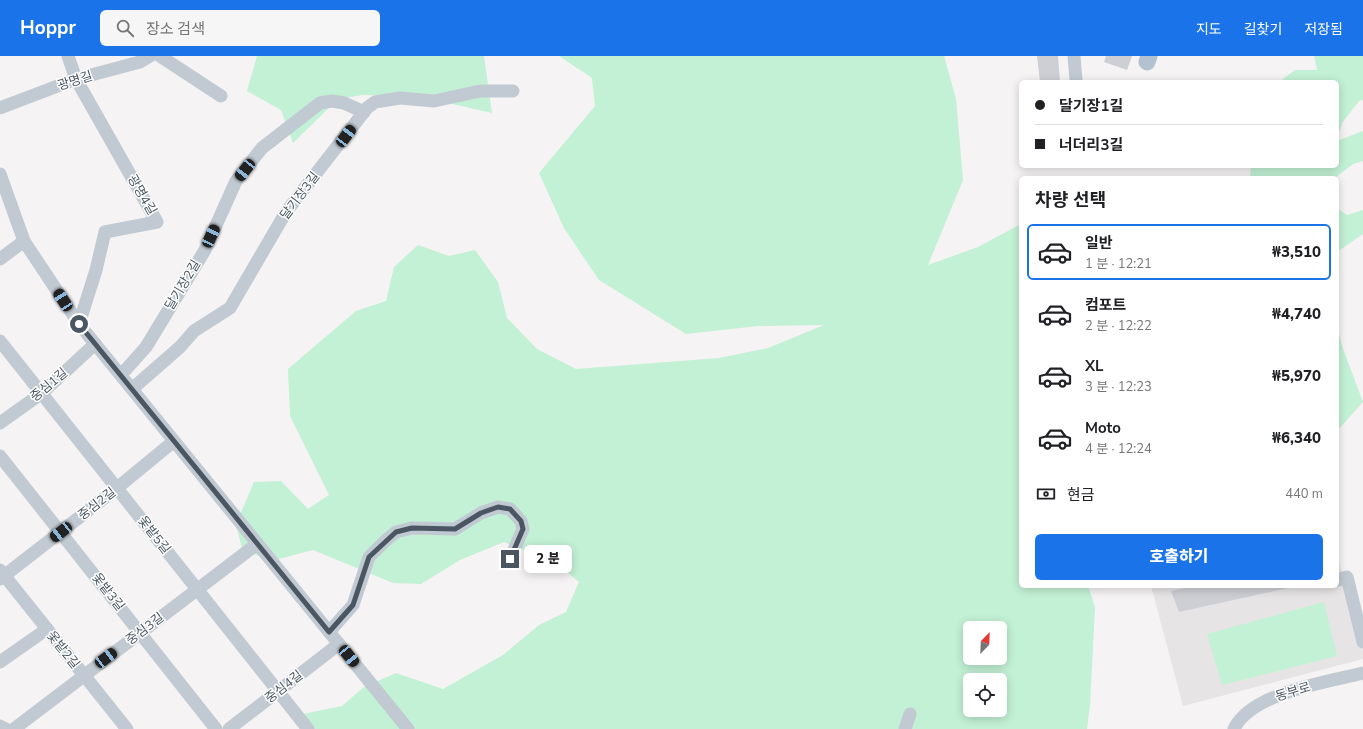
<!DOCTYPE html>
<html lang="ko">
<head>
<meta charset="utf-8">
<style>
	:root { --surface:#fff; --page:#f6f6f6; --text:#202124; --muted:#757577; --line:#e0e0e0; --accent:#1a73e8 }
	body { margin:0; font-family:"Nunito Sans","Noto Sans KR",sans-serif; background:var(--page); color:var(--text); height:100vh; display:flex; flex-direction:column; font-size:15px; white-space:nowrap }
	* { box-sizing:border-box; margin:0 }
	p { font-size:13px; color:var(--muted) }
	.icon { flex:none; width:22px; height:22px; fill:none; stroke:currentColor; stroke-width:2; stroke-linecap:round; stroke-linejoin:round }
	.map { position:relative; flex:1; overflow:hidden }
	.details { position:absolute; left:1019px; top:120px; width:320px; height:412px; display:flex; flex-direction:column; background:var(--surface); border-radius:6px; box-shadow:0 2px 10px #0003 }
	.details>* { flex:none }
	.hud { position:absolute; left:1019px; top:24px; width:320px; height:88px; border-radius:6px; box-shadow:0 2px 10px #0003; display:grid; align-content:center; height:88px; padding:0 16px; background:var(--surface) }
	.needle { width:26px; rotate:23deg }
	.tools { position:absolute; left:963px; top:565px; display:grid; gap:8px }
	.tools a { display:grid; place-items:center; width:44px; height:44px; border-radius:6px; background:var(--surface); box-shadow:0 2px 10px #0003; font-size:20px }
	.end { position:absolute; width:18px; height:18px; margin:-9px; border:5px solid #4a5661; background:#fff; box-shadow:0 0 0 2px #fff }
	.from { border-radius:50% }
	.bubble { position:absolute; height:28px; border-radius:6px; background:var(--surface); box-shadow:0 2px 10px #0003; font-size:13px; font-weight:800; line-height:28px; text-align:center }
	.car { position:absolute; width:12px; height:24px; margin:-12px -6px; border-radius:5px; box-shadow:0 0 3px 1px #0007; background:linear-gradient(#222 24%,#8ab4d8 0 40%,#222 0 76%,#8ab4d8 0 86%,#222 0) }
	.hud b { display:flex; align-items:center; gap:14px; height:38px; font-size:15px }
	.hud b+b { border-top:1px solid var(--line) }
	.hud i { width:10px; height:10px; background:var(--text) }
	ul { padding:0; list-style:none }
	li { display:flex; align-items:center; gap:12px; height:56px; margin:0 8px 6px; padding:0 8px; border:2px solid transparent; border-radius:6px }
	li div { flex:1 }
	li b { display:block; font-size:15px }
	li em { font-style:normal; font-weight:800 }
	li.active { border-color:var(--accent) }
	li>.icon { width:36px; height:36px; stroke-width:1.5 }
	h2 { padding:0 16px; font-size:18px; line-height:48px }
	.pay { display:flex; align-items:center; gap:10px; height:44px; padding:0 16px; font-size:15px }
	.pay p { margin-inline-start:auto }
	.primary-button { display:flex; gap:8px; margin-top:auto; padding:8px 16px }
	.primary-button a { flex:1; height:46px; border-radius:6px; background:var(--accent); color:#fff; font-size:16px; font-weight:800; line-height:46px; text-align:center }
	header { display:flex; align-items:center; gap:24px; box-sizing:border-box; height:56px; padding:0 20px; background:var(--accent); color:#fff }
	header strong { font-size:19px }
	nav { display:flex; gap:22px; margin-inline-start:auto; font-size:14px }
	.search { width:280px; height:36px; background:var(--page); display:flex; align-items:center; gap:10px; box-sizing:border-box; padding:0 14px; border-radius:6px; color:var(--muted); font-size:15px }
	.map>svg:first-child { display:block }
	.education { fill:#e6e4e5 }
	.green { fill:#c3f1d5; fill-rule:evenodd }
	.building { fill:#cdcfd5 }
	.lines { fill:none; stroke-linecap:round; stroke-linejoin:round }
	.minor { stroke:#c1cad2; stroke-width:13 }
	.major { stroke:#b3c2d1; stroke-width:17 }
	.route { stroke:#4a5661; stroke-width:5 }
	.labels { text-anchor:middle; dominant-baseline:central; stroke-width:3; stroke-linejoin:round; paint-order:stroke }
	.street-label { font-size:13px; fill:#4a5661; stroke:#fff }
</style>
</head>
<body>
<header>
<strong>Hoppr</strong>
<div class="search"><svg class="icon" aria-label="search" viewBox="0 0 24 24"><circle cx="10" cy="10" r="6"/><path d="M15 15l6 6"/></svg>장소 검색</div>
<nav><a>지도</a><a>길찾기</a><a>저장됨</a></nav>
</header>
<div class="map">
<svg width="1363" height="673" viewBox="0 0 1363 673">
	<rect width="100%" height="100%" fill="#f5f3f3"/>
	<path class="education" d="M 1337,498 L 1363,596 L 1363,603 L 1183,650 L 1151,530 L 1337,530 Z"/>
	<g class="green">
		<path d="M 257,0 L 484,0 L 492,57 L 418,40 L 363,39 L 338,43 L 293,87 L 281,54 L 247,35 Z"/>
		<path d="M 559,0 L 944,0 L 956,43 L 963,124 L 928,209 L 978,191 L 1021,168 L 1021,530 L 1088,530 L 1095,551 L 1090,649 L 1087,673 L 308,673 L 298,659 L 342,650 L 364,631 L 396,617 L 443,633 L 503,599 L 539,569 L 566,556 L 579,526 L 557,508 L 504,486 L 460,504 L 421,528 L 393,527 L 313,494 L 271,505 L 242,493 L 236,468 L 254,426 L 281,425 L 308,453 L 329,439 L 290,360 L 288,313 L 356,255 L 386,245 L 394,211 L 418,189 L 449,200 L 475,194 L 498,226 L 507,262 L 537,293 L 576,313 L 719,302 L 768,292 L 824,269 L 758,270 L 686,278 L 599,224 L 564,172 L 539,117 L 595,50 L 592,22 ZM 970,572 L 1000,572 L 1000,602 L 970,602 ZM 970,624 L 1000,624 L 1000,654 L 970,654 Z"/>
		<path d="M 1314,0 L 1363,0 L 1363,44 L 1359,45 L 1342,67 L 1337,84 L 1337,26 L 1279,26 L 1295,14 L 1317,14 Z"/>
		<path d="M 1363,75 L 1363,105 L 1353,108 L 1335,122 L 1250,122 L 1251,110 L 1337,110 L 1337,85 Z"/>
		<path d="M 1337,152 L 1347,159 L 1363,154 L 1363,178 L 1337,196 Z"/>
		<path d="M 1337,270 L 1343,293 L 1363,346 L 1337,375 Z"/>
		<path d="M 1324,546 L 1337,600 L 1222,629 L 1207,578 Z"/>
	</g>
	<g class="building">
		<path d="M 1037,0 L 1058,0 L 1060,26 L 1040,26 Z"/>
		<path d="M 1106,0 L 1132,0 L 1127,14 L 1104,6 Z"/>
		<path d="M 1196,530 L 1293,530 L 1293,531 L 1179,556 L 1171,535 Z"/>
	</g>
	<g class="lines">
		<g class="minor">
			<path d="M 68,0 L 76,23 L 157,166 L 105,176 L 96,214 L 79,268"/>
			<path d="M 160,0 L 221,40"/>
			<path d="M 1074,0 L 1076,24"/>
			<path d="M 0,52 L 76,23 L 140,6 L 150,0"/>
			<path d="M 0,118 L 24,185 L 79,268 L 408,673"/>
			<path d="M 0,203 L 24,185"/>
			<path d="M 0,285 L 308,673"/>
			<path d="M 121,319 L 146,291 L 205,194 L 236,125 L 262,92 L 320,47 L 332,45 L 344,47 L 364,56"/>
			<path d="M 132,333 L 180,291 L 194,275 L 230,252 L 286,156 L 367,52 L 375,46 L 400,42 L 434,45 L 480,35 L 513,35"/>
			<path d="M 0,367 L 42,337 L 95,288"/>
			<path d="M 0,400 L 216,673"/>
			<path d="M 0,514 L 127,673"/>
			<path d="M 0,523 L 117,432 L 174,385"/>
			<path d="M 1338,524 L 1347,521 L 1363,586"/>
			<path d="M 329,576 L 353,549 L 369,501 L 384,486 L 396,476 L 412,472 L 455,473 L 481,457 L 498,451 L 510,453 L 521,465 L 523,473 L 510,503"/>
			<path d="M 0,606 L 47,573"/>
			<path d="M 0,670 L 6,673"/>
			<path d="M 14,673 L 257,488"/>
			<path d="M 229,673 L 339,588"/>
			<path d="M 905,673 L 910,658"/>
			<path d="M 1234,673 C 1251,637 1327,626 1363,617"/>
		</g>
		<path class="major" d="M 1147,6 L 1149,0"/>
	</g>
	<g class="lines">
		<path class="route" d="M 79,268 L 329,576 L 353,549 L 369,501 L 396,476 L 412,472 L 455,473 L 481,457 L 498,451 L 510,453 L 521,465 L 523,473 L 510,503"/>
	</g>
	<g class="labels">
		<g class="street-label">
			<text transform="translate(75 25) rotate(-18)">광명길</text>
			<text transform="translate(142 139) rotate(60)">광명4길</text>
			<text transform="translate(300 140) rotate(-53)">달기장3길</text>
			<text transform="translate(183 229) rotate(-59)">달기장2길</text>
			<text transform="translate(49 329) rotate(-40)">중심1길</text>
			<text transform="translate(97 448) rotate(-38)">중심2길</text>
			<text transform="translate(154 479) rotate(52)">옻밭5길</text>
			<text transform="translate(108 536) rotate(52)">옻밭3길</text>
			<text transform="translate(145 573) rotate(-37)">중심3길</text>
			<text transform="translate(63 594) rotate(51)">옻밭2길</text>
			<text transform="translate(284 631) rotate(-38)">중심4길</text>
			<text transform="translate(1293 636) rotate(-17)">동부로</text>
		</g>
	</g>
</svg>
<div class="tools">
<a><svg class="needle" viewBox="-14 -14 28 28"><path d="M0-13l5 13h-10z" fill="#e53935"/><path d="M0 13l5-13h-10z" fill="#757577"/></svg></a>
<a><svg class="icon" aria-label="locate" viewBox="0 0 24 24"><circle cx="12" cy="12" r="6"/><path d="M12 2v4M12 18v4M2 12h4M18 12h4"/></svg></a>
</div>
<i class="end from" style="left:79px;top:268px"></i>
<i class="end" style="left:510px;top:503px"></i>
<div class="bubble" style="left:524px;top:489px;width:48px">2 분</div>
<i class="car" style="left:346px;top:80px;rotate:37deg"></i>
<i class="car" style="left:245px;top:114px;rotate:218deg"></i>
<i class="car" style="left:211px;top:180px;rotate:25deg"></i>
<i class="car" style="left:63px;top:244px;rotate:327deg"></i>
<i class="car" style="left:61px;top:476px;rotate:232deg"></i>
<i class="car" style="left:349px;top:600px;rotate:141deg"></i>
<i class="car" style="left:106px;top:602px;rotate:53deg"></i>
<div class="hud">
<b><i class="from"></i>달기장1길</b>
<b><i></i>너더리3길</b>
</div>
<section class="details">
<h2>차량 선택</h2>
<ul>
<li class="active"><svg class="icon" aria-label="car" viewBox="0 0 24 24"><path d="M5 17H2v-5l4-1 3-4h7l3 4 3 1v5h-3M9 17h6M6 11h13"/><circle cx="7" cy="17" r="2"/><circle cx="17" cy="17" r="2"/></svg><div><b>일반</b><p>1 분 · 12:21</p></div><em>₩3,510</em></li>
<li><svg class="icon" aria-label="car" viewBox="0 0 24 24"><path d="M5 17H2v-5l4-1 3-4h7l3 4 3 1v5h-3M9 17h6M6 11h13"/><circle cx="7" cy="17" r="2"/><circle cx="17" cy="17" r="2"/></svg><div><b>컴포트</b><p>2 분 · 12:22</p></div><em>₩4,740</em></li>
<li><svg class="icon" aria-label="car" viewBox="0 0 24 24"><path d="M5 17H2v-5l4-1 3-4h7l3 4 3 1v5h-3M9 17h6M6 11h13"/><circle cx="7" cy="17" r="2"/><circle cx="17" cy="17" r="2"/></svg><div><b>XL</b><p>3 분 · 12:23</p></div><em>₩5,970</em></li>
<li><svg class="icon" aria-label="car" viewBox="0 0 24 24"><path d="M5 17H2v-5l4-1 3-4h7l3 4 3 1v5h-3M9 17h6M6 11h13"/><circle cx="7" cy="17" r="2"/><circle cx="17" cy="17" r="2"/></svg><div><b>Moto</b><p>4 분 · 12:24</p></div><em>₩6,340</em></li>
</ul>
<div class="pay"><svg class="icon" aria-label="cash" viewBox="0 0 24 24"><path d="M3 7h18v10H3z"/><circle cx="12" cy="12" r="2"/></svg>현금<p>440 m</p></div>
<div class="primary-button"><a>호출하기</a></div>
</section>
</div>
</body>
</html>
